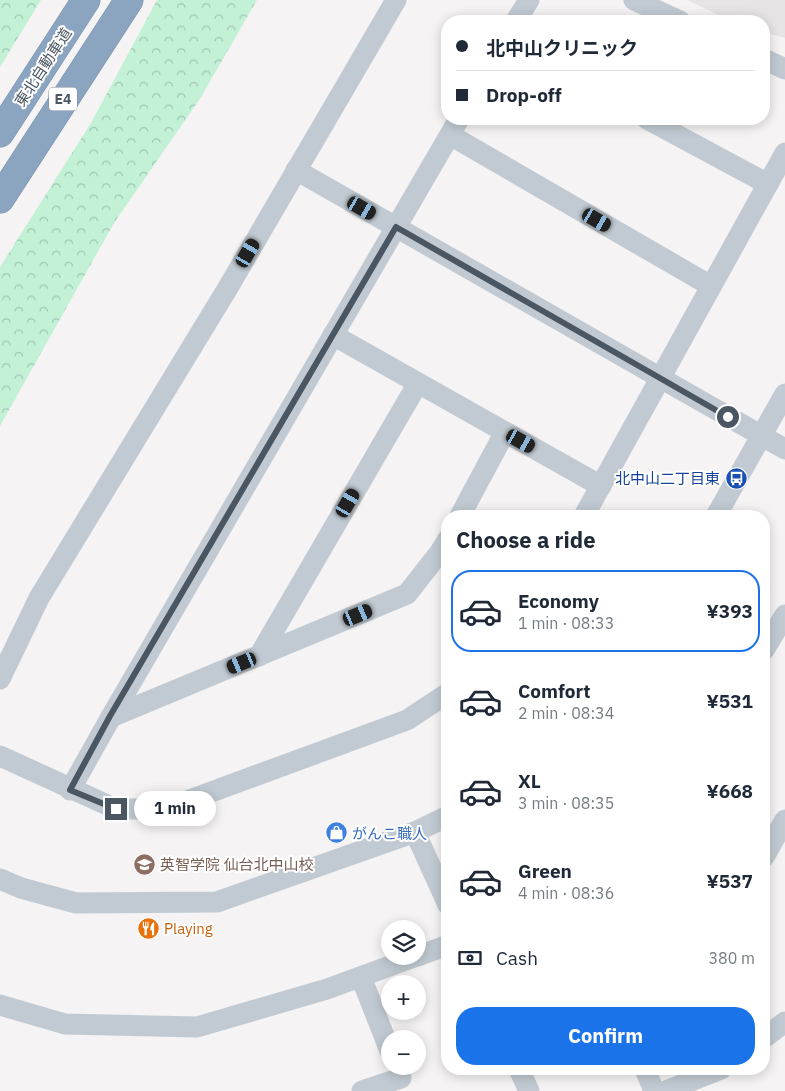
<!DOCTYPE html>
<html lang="en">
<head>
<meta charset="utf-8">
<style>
	:root { --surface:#fff; --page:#f2f2f3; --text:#1f2937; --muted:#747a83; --line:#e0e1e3; --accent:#1a73e8 }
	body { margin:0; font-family:"IBM Plex Sans","Noto Sans JP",sans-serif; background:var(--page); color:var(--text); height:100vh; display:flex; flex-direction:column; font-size:19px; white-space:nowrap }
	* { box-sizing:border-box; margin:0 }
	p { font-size:16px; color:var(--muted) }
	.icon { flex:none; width:28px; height:28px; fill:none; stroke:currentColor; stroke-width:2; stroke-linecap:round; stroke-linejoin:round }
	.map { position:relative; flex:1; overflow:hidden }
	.side { position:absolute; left:441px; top:510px; width:329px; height:565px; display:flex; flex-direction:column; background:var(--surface); border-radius:20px; box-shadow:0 2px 12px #0003 }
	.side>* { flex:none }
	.banner { position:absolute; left:441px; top:15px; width:329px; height:110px; border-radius:20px; box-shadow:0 2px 12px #0003; display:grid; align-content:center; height:110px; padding:0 15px; background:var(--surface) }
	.buttons { position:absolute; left:381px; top:920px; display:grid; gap:10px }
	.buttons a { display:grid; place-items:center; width:45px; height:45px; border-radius:50%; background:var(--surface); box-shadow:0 2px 12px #0003; font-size:25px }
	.end { position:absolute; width:22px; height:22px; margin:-11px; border:6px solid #4a5661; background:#fff; box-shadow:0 0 0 2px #fff }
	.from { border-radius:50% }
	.bubble { position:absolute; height:35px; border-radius:18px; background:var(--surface); box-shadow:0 2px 12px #0003; font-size:16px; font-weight:700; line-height:35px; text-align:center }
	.car { position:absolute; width:15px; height:30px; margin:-15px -8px; border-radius:6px; box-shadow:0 0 4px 1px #0007; background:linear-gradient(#222 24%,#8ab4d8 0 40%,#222 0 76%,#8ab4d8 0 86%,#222 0) }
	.banner b { display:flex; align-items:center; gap:18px; height:48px; font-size:19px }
	.banner b+b { border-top:1px solid var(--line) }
	.banner i { width:12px; height:12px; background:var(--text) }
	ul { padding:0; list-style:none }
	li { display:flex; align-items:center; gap:15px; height:82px; margin:0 10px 8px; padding:0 5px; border:2px solid transparent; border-radius:20px }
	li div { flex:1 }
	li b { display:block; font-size:19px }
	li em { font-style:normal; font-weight:700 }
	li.selected { border-color:var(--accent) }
	li>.icon { width:45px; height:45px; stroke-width:1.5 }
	h2 { padding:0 15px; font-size:22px; line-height:60px }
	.pay { display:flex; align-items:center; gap:12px; height:55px; padding:0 15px; font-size:19px }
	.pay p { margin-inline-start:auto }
	.button { display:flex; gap:10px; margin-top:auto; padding:10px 15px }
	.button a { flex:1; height:58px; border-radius:20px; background:var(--accent); color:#fff; font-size:20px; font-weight:700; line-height:58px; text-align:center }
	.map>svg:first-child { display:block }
	.education { fill:#e6e4e5 }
	.forest { fill:url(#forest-crowns) }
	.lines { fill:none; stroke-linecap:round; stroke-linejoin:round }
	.highway-casing { stroke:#7690ad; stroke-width:29 }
	.minor { stroke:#c1cad2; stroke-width:21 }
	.highway { stroke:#8ba5c1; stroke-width:28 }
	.route { stroke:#4a5661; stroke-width:6 }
	.labels { text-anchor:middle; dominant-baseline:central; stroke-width:4; stroke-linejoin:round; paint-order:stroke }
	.shield { fill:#fff; stroke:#808990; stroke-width:1 }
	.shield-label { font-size:14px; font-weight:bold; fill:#4a5661 }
	.street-label { font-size:15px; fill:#4a5661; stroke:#fff }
	.transit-label { font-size:15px; fill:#164399; stroke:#fff; text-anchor:end }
	.shop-label { font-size:15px; fill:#366cbe; stroke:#fff; text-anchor:start }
	.education-label { font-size:15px; fill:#785e54; stroke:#fff; text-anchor:start }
	.food-label { font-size:15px; fill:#c56008; stroke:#fff; text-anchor:start }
</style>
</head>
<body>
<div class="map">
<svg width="785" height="1091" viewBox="0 0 785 1091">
	<defs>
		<pattern id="forest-crowns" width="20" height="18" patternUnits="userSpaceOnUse" patternTransform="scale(1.25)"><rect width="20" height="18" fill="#c3f1d5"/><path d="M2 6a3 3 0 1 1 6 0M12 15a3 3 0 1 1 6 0" fill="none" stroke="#a0c6b0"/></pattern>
	</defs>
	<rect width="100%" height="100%" fill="#f5f3f3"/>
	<path class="education" d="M 687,0 L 785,0 L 785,38 L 764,32 L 764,21 L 731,21 Z"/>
	<g class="forest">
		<path d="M 0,0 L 41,0 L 0,67 Z"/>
		<path d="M 157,0 L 257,0 L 201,97 L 114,223 L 0,426 L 0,267 L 91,123 Z"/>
	</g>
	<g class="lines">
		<defs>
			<g id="highway">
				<path d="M 0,133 L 86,0"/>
				<path d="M 0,199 L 129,0"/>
			</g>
		</defs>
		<use href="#highway" class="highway-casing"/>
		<g class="minor">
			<path d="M 634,0 L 680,21"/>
			<path d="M 516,21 L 529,0"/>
			<path d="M 764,59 L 785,69"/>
			<path d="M 647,119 L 768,184"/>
			<path d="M 450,135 L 711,286"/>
			<path d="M 296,170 L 785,449"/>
			<path d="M 333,335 L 601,486"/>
			<path d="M 460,516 L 505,432"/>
			<path d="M 584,516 L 785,153"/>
			<path d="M 716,516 L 785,394"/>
			<path d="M 764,650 L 785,615"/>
			<path d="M 259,656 L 418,383"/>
			<path d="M 0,679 L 39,598 L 229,286 L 396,0"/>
			<path d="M 111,717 L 407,594 L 440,552 L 448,539"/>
			<path d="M 0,756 L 116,809 L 165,809 L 407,720 L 448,693"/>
			<path d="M 70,790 L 111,717 L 459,119"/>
			<path d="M 415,832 L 448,905"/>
			<path d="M 764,857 L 785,820"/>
			<path d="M 0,879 L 21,888 L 76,903 L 217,902 L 415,832 L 448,816"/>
			<path d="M 418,956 L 448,945"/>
			<path d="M 361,977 L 390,1051"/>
			<path d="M 0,1005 L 65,1024 L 197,1027 L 327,989 L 417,956"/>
			<path d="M 764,1038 L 785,1022"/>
			<path d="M 519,1069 L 529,1091"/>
			<path d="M 645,1069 L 654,1091"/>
			<path d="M 362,1091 L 401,1078"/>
			<path d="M 666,1091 L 721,1069"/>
		</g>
		<use href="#highway" class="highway"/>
	</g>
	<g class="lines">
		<path class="route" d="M 116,809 L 70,790 L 110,716 L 396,227 L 728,417"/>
	</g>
	<defs>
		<symbol id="bus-disc" viewBox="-11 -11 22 22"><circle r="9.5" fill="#1a4fb4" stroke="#fff"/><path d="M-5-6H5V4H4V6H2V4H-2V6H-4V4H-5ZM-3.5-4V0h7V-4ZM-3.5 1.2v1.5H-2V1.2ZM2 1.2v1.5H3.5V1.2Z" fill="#fff"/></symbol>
		<symbol id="shop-disc" viewBox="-11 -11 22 22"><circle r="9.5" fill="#3f7fe0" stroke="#fff"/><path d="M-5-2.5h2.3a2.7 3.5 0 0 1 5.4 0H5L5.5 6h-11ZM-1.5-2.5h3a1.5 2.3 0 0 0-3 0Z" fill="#fff"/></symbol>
		<symbol id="school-disc" viewBox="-11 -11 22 22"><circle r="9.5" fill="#8d6e63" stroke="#fff"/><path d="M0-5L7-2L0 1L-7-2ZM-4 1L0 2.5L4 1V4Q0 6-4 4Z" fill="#fff"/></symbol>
		<symbol id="restaurant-disc" viewBox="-11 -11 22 22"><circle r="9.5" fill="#e8710a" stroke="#fff"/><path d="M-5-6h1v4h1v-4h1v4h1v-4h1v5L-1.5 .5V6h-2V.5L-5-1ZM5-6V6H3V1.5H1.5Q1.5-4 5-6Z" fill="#fff"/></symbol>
	</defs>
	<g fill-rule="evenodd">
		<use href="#bus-disc" x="724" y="466" width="25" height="25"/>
		<use href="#shop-disc" x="324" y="820" width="25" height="25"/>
		<use href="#school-disc" x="132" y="852" width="25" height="25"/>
		<use href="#restaurant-disc" x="136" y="916" width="25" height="25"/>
	</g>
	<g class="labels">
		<rect class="shield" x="49" y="87.5" width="28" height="23" rx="4"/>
		<g class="shield-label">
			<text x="63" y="99">E4</text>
		</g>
		<g class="street-label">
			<text transform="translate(43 67) rotate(-57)">東北自動車道</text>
		</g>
		<g class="transit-label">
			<text x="720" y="478">北中山二丁目東</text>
		</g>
		<g class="shop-label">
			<text x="352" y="833">がんこ職人</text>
		</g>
		<g class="education-label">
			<text x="160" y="864">英智学院 仙台北中山校</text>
		</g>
		<g class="food-label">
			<text x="164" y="928">Playing</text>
		</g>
	</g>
</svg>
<div class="buttons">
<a><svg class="icon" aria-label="layers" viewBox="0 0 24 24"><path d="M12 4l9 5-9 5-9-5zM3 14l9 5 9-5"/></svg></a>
<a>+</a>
<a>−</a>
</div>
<i class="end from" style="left:728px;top:417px"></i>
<i class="end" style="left:116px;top:809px"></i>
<div class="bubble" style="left:134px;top:791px;width:82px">1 min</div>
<i class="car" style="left:362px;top:208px;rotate:120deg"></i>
<i class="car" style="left:597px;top:220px;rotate:120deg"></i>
<i class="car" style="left:248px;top:253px;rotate:30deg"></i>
<i class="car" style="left:521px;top:441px;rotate:119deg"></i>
<i class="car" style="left:348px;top:503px;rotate:30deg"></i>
<i class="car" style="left:358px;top:615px;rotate:67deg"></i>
<i class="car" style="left:242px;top:663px;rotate:248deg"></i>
<div class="banner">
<b><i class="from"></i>北中山クリニック</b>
<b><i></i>Drop-off</b>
</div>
<section class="side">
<h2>Choose a ride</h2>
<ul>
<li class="selected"><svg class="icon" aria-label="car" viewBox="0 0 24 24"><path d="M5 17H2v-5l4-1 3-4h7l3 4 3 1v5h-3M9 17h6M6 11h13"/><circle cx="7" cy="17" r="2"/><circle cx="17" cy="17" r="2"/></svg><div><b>Economy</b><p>1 min · 08:33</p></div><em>¥393</em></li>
<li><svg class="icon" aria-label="car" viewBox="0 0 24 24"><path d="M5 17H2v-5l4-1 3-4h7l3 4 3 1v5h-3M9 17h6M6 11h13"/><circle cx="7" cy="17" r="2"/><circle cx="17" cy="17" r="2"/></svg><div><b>Comfort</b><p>2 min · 08:34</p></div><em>¥531</em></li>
<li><svg class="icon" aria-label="car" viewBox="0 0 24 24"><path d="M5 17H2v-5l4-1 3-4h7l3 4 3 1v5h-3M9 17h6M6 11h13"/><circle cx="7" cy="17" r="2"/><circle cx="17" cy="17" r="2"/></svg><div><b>XL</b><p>3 min · 08:35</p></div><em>¥668</em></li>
<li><svg class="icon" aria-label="car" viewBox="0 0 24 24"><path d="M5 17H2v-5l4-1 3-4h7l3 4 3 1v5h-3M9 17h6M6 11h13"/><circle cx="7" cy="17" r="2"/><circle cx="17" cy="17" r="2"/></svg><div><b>Green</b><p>4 min · 08:36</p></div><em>¥537</em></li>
</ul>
<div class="pay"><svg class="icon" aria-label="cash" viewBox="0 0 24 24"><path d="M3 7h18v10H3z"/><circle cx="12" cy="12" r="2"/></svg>Cash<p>380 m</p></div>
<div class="button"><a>Confirm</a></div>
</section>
</div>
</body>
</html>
